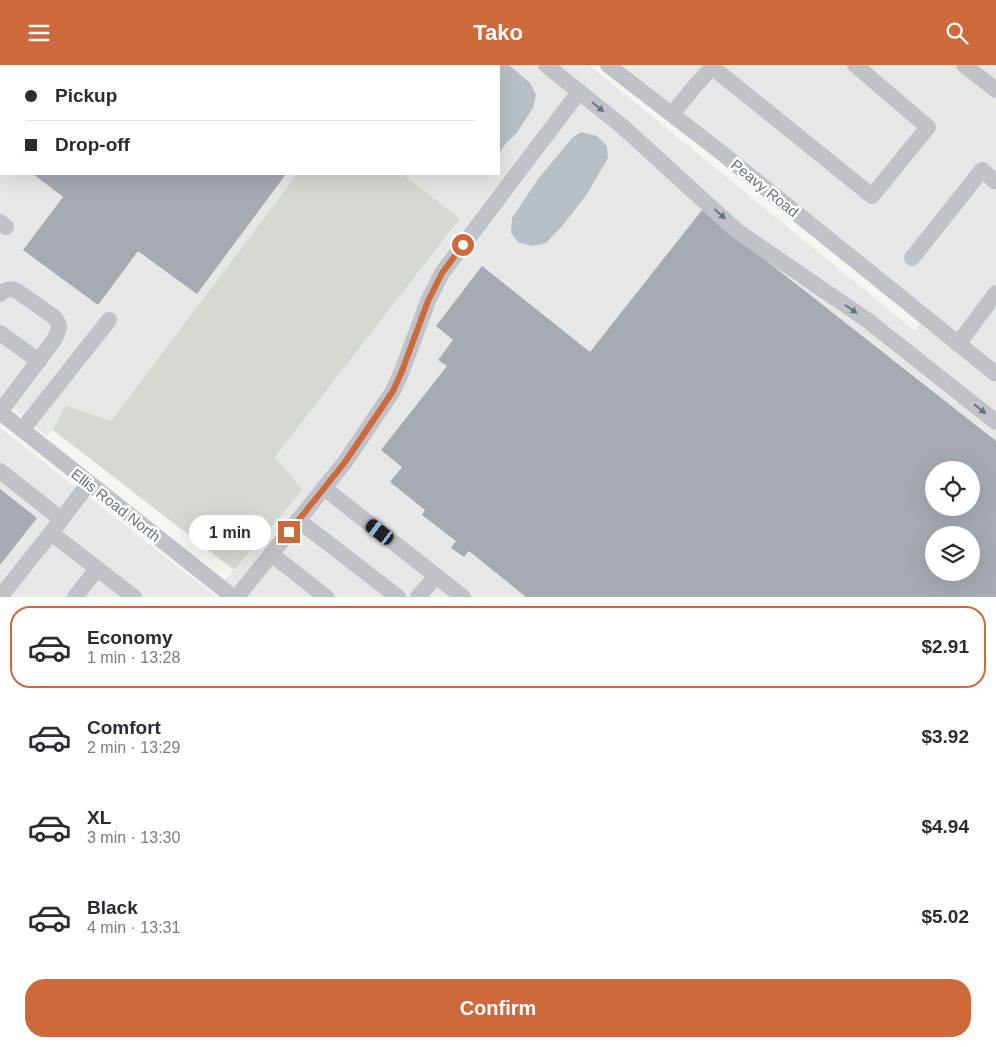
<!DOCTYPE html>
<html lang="en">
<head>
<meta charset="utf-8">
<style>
	:root { --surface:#fff; --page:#f7f7f7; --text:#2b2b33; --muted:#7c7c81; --line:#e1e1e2; --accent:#cd693b }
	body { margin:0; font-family:Helvetica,sans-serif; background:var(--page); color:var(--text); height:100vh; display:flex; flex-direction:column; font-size:19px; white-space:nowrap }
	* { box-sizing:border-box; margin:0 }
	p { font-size:16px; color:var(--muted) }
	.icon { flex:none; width:28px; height:28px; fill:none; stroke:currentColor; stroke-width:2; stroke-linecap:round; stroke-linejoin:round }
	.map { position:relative; height:532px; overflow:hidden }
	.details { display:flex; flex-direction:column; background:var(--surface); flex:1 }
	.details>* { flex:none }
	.hud { position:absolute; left:0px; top:0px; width:500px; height:110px; box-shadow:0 5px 20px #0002; display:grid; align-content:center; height:110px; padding:0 25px; background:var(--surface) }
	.buttons { position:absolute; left:925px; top:396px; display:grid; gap:10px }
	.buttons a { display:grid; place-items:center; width:55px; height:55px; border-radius:50%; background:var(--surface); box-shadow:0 5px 20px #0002; font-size:25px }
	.end { position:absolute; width:22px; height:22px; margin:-11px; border:6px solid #cd693b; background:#fff; box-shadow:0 0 0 2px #fff }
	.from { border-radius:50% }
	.bubble { position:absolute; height:35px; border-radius:18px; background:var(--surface); box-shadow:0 5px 20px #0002; font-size:16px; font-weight:700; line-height:35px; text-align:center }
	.car { position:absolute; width:15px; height:30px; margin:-15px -8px; border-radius:6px; box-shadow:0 0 4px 1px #0007; background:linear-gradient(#222 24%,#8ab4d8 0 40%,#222 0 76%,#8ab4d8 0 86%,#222 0) }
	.hud b { display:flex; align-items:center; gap:18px; height:48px; font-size:19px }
	.hud b+b { border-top:1px solid var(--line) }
	.hud i { width:12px; height:12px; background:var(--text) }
	ul { padding:9px 0 0; list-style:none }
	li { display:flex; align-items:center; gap:15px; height:82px; margin:0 10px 8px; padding:0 15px; border:2px solid transparent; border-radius:20px }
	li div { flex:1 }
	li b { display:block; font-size:19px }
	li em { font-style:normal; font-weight:700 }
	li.active { border-color:var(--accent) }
	li>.icon { width:45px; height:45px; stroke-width:1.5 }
	.cta { display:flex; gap:10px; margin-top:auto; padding:10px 25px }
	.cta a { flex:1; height:58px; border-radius:20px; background:var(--accent); color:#fff; font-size:20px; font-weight:700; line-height:58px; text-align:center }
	header { display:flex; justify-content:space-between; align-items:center; height:65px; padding:0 25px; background:var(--accent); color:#fff; font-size:22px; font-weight:700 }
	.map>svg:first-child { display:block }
	.built { fill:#e6e7e6; fill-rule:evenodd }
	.green { fill:#d4dad2 }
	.water { fill:#b7bfc4 }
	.building { fill:#a5abb1; fill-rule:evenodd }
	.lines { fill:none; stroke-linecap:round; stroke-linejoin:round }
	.minor { stroke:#bfc2c6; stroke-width:16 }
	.oneway { fill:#687380 }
	.route { stroke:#cd693b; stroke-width:6 }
	.labels { text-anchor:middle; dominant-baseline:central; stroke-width:5; stroke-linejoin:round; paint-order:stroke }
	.street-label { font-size:15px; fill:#687380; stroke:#fff }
</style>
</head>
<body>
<header><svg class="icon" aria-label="menu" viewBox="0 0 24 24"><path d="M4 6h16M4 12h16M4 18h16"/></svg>Tako<svg class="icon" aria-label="search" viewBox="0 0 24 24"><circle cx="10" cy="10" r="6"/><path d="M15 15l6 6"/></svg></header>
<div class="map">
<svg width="996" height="532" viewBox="0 0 996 532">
	<rect width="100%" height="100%" fill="#f5f5f2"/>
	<g class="built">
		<path d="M 0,0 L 272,0 L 274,1 L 1,1 L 1,109 L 297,109 L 111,356 L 65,340 L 53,365 L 47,371 L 0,333 Z"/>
		<path d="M 385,0 L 589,0 L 915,266 L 930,246 L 623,0 L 996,0 L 996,532 L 246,532 L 225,515 L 303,425 L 275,392 L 460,155 L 403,109 L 499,109 L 499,1 L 384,1 ZM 934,405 L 971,405 L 971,442 L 934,442 ZM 934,470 L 971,470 L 971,508 L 934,508 Z"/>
		<path d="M 0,363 L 217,532 L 0,532 Z"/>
	</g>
	<path class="green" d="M 297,109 L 403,109 L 460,154 L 275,392 L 303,425 L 234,505 L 53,365 L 65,340 L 111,356 Z"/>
	<g class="water">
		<path d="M 441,0 L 509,0 L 530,18 L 536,30 L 533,43 L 516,69 L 506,78 L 499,89 L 499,1 L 440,1 Z"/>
		<path d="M 581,67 L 597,71 L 607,81 L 608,93 L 587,129 L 563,160 L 546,178 L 532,181 L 518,177 L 511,168 L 512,153 L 538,114 L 573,72 Z"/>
	</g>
	<g class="building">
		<path d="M 33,109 L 286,109 L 197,229 L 138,186 L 98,240 L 23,185 L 63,132 Z"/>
		<path d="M 702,145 L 996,376 L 996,532 L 526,532 L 469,486 L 464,492 L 451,483 L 456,476 L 422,450 L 425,445 L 390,417 L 402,402 L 381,385 L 447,301 L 438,295 L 453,275 L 436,261 L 482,201 L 590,287 ZM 934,405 L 971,405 L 971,442 L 934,442 ZM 934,470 L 971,470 L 971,508 L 934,508 Z"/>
		<path d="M 0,424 L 37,453 L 0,500 Z"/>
	</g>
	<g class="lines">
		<g class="minor">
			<path d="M 546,0 L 623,62 L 737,166 L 867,255 L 996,357"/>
			<path d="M 608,0 L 723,89 L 996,309"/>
			<path d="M 964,0 L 996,25"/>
			<path d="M 712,2 L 872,131 L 928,62 L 855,0"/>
			<path d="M 672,49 L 695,21 L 714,0"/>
			<path d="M 0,157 L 6,162"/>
			<path d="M 912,193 L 982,105 L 996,117"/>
			<path d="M 0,229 C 6,224 10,223 17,226 L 54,252 C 62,261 59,265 54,275 L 0,347"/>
			<path d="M 0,268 L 39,296"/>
			<path d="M 958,279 L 996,228"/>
			<path d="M 0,347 L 233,532"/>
			<path d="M 22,365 L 109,255"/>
			<path d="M 0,406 L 61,454"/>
			<path d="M 89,418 L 51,468 L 134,532"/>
			<path d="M 324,423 L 345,397 L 393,326 L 402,306 L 428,236 L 442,208 L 579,27"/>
			<path d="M 298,455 L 398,532"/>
			<path d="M 271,489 L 326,532"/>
			<path d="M 0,532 L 51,468"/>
			<path d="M 75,532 L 97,504"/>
			<path d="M 237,532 L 324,423 L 463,532"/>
			<path d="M 418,532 L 436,511"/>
		</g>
	</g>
	<defs><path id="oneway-solid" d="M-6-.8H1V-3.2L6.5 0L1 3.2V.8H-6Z" transform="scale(1.25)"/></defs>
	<g class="oneway">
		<use href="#oneway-solid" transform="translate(598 42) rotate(39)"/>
		<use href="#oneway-solid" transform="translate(720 149) rotate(42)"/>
		<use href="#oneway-solid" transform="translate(851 244) rotate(35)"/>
		<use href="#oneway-solid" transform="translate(980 344) rotate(38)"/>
	</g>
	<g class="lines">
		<path class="route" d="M 289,467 L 345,397 L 393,326 L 402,306 L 428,236 L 442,208 L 463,180"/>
	</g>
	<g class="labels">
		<g class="street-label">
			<text transform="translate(765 123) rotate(39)">Peavy Road</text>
			<text transform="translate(116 440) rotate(38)">Ellis Road North</text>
		</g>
	</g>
</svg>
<div class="buttons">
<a><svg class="icon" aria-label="locate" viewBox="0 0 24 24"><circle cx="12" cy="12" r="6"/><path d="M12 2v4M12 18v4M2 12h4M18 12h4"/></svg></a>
<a><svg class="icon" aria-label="layers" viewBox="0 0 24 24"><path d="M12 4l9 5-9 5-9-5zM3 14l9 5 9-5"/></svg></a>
</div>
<i class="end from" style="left:463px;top:180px"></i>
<i class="end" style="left:289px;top:467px"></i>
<div class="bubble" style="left:189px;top:450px;width:82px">1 min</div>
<i class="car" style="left:380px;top:467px;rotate:308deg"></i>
<div class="hud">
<b><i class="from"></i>Pickup</b>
<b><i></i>Drop-off</b>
</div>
</div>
<section class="details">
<ul>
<li class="active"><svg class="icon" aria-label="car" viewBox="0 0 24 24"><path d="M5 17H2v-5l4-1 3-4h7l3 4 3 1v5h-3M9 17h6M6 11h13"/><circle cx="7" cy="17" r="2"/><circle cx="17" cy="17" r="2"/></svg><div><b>Economy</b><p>1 min · 13:28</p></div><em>$2.91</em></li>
<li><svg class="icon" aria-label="car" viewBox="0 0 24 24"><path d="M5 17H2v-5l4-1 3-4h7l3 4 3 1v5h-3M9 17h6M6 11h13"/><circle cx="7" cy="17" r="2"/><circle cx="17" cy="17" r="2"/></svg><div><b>Comfort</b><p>2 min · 13:29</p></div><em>$3.92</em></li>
<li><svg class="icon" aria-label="car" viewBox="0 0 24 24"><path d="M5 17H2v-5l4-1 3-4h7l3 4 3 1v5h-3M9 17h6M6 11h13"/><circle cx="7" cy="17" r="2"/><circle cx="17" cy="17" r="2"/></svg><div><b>XL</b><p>3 min · 13:30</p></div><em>$4.94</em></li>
<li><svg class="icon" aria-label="car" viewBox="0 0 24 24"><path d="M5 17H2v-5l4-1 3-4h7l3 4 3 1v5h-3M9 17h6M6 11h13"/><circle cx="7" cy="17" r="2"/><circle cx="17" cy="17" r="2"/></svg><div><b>Black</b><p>4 min · 13:31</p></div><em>$5.02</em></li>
</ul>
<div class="cta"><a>Confirm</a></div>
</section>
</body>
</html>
